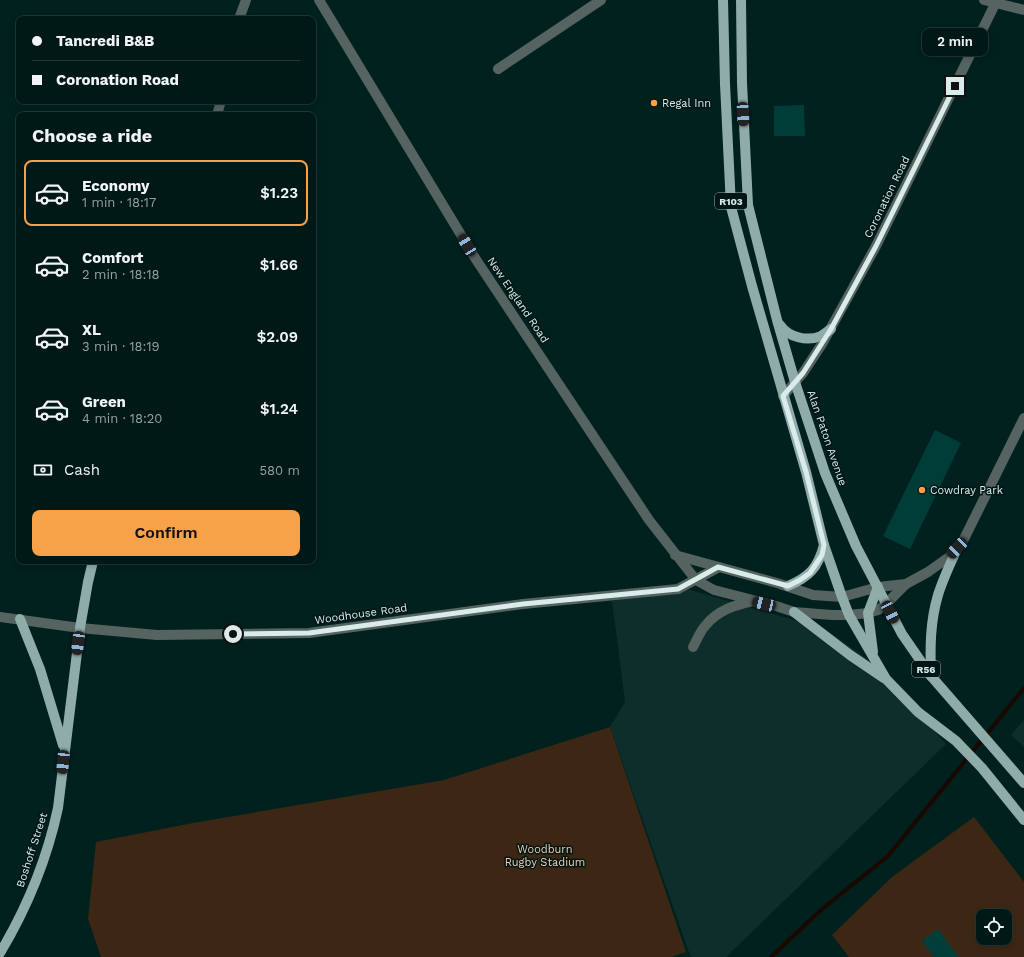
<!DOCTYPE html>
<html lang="en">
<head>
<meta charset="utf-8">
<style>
	:root { --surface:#011916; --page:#0f2623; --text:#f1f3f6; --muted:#96a0a1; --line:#233835; --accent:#f7a149 }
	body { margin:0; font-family:"Work Sans",sans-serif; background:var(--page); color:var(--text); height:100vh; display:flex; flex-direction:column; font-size:15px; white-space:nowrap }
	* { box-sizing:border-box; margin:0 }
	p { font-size:13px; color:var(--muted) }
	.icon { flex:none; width:22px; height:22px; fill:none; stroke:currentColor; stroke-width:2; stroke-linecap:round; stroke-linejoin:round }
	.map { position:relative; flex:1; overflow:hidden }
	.details { position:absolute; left:16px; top:112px; width:300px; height:452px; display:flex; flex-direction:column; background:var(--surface); border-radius:8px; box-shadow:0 2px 6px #0003,0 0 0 1px var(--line) }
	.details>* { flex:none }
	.banner { position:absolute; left:16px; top:16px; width:300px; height:88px; border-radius:8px; box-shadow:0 2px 6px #0003,0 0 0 1px var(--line); display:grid; align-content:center; height:88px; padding:0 16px; background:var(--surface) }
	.fabs { position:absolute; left:976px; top:909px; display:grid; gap:8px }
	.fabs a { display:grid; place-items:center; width:36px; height:36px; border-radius:8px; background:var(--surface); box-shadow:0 2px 6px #0003,0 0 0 1px var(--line); font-size:20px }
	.end { position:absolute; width:18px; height:18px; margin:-9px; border:5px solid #daecea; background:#111; box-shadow:0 0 0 2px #111 }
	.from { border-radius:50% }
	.bubble { position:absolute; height:28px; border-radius:8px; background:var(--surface); box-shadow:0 2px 6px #0003,0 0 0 1px var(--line); font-size:13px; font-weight:600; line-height:28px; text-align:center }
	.car { position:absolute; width:12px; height:24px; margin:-12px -6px; border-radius:5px; box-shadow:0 0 3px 1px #0007; background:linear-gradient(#222 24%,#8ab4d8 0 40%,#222 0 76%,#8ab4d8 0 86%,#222 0) }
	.banner b { display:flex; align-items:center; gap:14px; height:38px; font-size:15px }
	.banner b+b { border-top:1px solid var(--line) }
	.banner i { width:10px; height:10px; background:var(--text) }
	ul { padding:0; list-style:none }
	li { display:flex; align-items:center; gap:12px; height:66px; margin:0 8px 6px; padding:0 8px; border:2px solid transparent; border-radius:8px }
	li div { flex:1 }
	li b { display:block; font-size:15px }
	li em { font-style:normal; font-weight:600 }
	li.active { border-color:var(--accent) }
	li>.icon { width:36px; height:36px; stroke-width:1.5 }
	h2 { padding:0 16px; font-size:18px; line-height:48px }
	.pay { display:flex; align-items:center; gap:10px; height:44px; padding:0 16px; font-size:15px }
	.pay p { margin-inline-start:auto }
	.primary-button { display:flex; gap:8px; margin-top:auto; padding:8px 16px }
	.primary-button a { flex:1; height:46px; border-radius:8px; background:var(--accent); color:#111; font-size:16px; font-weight:600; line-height:46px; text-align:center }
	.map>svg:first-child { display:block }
	.built { fill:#0e2e2c }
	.green { fill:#3c2714; fill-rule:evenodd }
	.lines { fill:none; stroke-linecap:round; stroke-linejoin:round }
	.stream { stroke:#190700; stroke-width:4 }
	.building { fill:#003d39 }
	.minor { stroke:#556361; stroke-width:10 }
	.major { stroke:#90aca9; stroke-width:10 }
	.route { stroke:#daecea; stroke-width:5 }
	.poi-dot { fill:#f7a149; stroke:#001715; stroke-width:1.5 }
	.labels { text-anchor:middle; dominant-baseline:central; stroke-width:3; stroke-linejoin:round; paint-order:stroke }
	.shield { fill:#001715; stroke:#99acaa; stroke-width:1 }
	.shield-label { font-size:10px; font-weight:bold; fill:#daecea }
	.poi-label { font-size:11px; fill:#daecea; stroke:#001715; text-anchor:start }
	.street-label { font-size:11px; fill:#daecea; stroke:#001715 }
	.park-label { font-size:11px; fill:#f6d0af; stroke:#001715 }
</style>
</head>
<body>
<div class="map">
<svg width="1024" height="957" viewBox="0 0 1024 957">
	<rect width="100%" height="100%" fill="#01211e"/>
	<g class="built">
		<path d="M 687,589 L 825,629 L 866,658 L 946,744 L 726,957 L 693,957 L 690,955 L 610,727 L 625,702 L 612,601 Z"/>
		<path d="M 1024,720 L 1024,747 L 1011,735 Z"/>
	</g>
	<g class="green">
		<path d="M 610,727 L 686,952 L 671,957 L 101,957 L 88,919 L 96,842 L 193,823 L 444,780 Z"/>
		<path d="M 974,817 L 1024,882 L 1024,957 L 849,957 L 832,935 L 892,877 ZM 983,916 L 1005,916 L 1005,938 L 983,938 Z"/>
	</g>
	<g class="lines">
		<path class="stream" d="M 771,957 L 821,910 L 888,856 L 1024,688"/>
	</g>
	<g class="building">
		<path d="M 804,105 L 805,136 L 774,136 L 774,106 Z"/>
		<path d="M 935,430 L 961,443 L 910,549 L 883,536 Z"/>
		<path d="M 938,929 L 959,957 L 934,957 L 922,941 Z"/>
	</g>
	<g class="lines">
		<g class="minor">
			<path d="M 319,0 L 475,258 L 649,520 L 696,580 L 714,590 L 776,606 L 794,612 L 832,615 L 849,615 L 868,613 L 878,610 L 886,604 L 906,584 L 928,572 L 949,557 L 957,549 L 964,539 L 1024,418"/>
			<path d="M 984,0 L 1024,10"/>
			<path d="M 239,19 L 246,0"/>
			<path d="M 498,69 L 601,0"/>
			<path d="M 217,115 L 221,101"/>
			<path d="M 783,396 L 803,373 L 822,344 L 876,246 L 997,0"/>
			<path d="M 675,555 L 777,583 L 813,595 L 842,597 L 878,587 L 906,584"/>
			<path d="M 0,617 L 80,628 L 157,635 L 309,633 L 523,604 L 678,589 L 719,567"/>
			<path d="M 693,647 C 697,640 700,631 706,625 C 718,610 735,605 753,601"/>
		</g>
		<g class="major">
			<path d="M 723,0 L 725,84 L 731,207 L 752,286 L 806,472 L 824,545 L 842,597 L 849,615 L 886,679 L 918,712 L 956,741 L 982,768 L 1024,820"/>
			<path d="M 741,0 L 742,83 L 748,205 L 777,320 L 795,382 L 825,473 L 856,546 L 902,634 L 931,676 L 1024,783"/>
			<path d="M 780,325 C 788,337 807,342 821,336 C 824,334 828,331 831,329"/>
			<path d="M 788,586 C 809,577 818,568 824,545"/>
			<path d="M 794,612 L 850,655 L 884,678"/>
			<path d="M 20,619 L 40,669 L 63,745"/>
			<path d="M 873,652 L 868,613 L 878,587"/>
			<path d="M 931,676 C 930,648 930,622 938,595 C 943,579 950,564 957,549"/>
			<path d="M 0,953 C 27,908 47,859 58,808 L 80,628 L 88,582 L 93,561"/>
		</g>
	</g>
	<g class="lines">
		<path class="route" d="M 233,634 L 309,633 L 523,604 L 678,589 L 718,567 L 788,586 L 800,580 L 810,573 L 822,555 L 824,545 L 806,472 L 783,396 L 803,373 L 831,329 L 876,246 L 955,86"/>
	</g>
	<g class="poi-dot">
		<circle cx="654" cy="103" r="4"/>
		<circle cx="922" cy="490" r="4"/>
	</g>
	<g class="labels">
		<g class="shield">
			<rect x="715" y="193" width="32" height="16" rx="3"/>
			<rect x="912" y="661" width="28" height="16" rx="3"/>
		</g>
		<g class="shield-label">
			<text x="731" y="201">R103</text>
			<text x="926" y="669">R56</text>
		</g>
		<g class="poi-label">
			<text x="662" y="103">Regal Inn</text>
			<text x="930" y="490">Cowdray Park</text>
		</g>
		<g class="street-label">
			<text transform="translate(887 197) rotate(-64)">Coronation Road</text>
			<text transform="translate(518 300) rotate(56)">New England Road</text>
			<text transform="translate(827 438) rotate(71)">Alan Paton Avenue</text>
			<text transform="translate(361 614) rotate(-8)">Woodhouse Road</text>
			<text transform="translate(32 850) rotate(-72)">Boshoff Street</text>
		</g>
		<g class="park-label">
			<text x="545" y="849">Woodburn<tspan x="545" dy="13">Rugby Stadium</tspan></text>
		</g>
	</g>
</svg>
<div class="fabs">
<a><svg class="icon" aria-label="locate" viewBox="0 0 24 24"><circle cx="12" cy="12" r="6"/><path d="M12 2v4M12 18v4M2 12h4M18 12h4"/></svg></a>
</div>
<i class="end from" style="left:233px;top:634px"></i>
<i class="end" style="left:955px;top:86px"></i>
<div class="bubble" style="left:922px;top:28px;width:66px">2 min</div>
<i class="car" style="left:743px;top:114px;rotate:177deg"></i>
<i class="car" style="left:467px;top:245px;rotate:329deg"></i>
<i class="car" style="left:957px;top:548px;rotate:224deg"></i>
<i class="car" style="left:764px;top:604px;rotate:283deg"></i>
<i class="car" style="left:890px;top:612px;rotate:153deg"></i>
<i class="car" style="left:78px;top:643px;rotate:187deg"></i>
<i class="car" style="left:63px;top:762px;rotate:185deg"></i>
<div class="banner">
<b><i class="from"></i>Tancredi B&amp;B</b>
<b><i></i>Coronation Road</b>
</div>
<section class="details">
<h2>Choose a ride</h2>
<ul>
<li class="active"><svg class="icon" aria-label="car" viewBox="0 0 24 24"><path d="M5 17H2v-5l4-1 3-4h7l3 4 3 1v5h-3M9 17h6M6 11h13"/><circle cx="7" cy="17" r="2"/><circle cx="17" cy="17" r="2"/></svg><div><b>Economy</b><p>1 min · 18:17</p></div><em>$1.23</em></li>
<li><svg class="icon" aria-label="car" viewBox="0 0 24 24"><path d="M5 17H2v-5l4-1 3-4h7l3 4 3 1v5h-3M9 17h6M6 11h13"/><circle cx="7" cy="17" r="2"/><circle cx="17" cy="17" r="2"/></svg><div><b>Comfort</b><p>2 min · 18:18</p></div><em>$1.66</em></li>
<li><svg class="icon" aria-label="car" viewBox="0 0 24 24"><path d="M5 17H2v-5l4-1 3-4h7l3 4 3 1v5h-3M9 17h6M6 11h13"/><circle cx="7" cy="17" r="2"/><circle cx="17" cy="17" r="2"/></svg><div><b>XL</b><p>3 min · 18:19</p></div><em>$2.09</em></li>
<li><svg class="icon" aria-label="car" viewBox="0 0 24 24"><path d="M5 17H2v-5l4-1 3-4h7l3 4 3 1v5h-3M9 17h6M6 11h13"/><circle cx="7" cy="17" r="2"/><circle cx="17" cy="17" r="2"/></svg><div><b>Green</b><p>4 min · 18:20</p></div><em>$1.24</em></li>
</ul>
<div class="pay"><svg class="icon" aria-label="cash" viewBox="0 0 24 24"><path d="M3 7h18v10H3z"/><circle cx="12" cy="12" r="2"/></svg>Cash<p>580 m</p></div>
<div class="primary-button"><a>Confirm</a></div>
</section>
</div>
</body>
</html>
